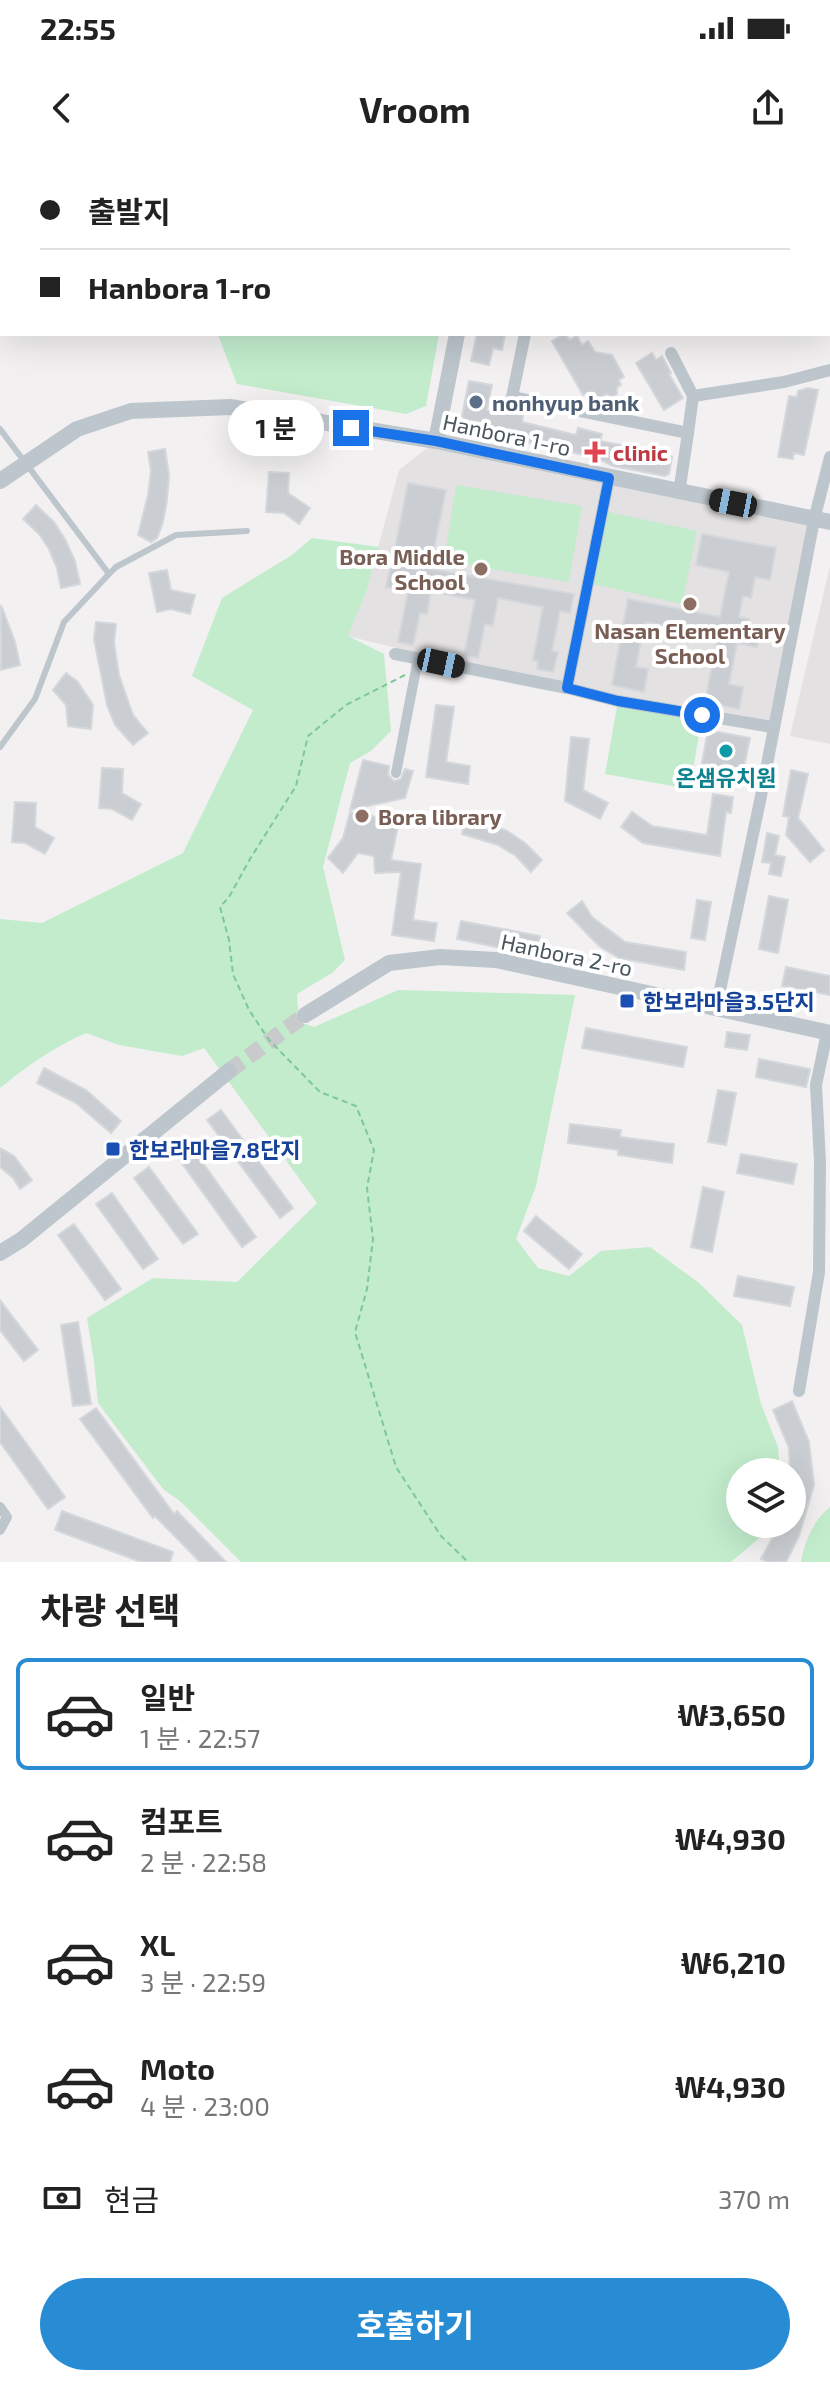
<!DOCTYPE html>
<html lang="ko">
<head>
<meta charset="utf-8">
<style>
	:root { --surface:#fff; --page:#f6f6f6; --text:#222; --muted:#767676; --line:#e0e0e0; --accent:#288cd5 }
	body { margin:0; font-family:"Exo 2","Noto Sans KR",sans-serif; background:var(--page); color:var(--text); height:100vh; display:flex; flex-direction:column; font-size:30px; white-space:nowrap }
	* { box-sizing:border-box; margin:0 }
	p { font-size:26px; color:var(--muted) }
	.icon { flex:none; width:44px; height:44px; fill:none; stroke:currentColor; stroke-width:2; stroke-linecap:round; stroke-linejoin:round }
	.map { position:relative; height:1402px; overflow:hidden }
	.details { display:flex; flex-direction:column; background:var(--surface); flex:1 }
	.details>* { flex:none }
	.top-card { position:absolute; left:0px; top:0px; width:830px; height:176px; box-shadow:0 8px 32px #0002; display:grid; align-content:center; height:176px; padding:0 40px; background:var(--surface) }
	.tools { position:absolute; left:726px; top:1298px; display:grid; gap:16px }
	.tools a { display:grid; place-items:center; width:80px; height:80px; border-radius:50%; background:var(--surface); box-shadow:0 8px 32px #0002; font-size:40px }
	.end { position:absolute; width:36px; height:36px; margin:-18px; border:10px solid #1a73e8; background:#fff; box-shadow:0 0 0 4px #fff }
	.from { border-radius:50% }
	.bubble { position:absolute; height:56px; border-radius:28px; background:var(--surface); box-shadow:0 8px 32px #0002; font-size:26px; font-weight:700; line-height:56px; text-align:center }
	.car { position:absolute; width:24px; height:48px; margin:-24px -12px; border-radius:10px; box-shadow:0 0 6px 2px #0007; background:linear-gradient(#222 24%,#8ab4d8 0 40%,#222 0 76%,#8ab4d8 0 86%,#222 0) }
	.top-card b { display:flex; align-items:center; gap:28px; height:76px; font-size:30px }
	.top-card b+b { border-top:2px solid var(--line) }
	.top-card i { width:20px; height:20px; background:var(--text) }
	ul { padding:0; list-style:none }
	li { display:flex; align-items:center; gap:24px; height:112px; margin:0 16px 12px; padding:0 24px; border:4px solid transparent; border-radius:12px }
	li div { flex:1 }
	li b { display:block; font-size:30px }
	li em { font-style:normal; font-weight:700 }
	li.current { border-color:var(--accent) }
	li>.icon { width:72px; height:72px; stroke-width:1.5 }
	h2 { padding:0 40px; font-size:36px; line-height:96px }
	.pay { display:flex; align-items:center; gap:20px; height:88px; padding:0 40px; font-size:30px }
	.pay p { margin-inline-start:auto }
	.action { display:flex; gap:16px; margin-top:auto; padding:16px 40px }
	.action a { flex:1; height:92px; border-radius:48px; background:var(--accent); color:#fff; font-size:32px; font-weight:700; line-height:92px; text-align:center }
	.status { display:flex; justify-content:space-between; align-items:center; height:56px; padding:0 40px; background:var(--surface); direction:ltr }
	.status svg { height:22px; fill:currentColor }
	header { display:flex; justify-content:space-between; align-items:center; height:104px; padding:0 40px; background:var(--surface); font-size:36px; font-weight:700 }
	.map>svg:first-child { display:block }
	.education { fill:#e3e1e2 }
	.green { fill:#c2eccc }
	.building { fill:#caced2; stroke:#d4d7db; stroke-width:2 }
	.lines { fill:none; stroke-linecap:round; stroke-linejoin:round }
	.tertiary-tunnel { stroke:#c8cacb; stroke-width:16; stroke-dasharray:16 8; stroke-linecap:butt }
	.path { stroke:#7dc798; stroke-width:2; stroke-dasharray:6 4; stroke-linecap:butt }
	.service { stroke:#bdc6cc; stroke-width:6 }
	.pedestrian { stroke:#bdc6cc; stroke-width:10 }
	.minor { stroke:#bdc6cc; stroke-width:12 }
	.tertiary { stroke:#bdc6cc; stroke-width:16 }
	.secondary { stroke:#bdc9d0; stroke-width:18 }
	.primary { stroke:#b2c3cc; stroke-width:20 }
	.trunk { stroke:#9fb6c4; stroke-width:22 }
	.motorway { stroke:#8ca9bb; stroke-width:24 }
	.route { stroke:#1a73e8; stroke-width:10 }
	.service-dot { fill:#5c6f8a; stroke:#fff; stroke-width:3 }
	.health-dot { fill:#e0444e; stroke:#fff; stroke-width:3 }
	.education-dot { fill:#8d6e63; stroke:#fff; stroke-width:3 }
	.culture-dot { fill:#0f9aa8; stroke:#fff; stroke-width:3 }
	.transit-dot { fill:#1a4fb4; stroke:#fff; stroke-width:3 }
	.labels { text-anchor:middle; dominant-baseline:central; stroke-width:8; stroke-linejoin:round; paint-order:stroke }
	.service-label { font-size:22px; font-weight:bold; fill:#4e5e75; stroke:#fff; text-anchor:start }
	.street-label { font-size:22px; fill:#49565c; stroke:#fff }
	.health-label { font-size:22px; font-weight:bold; fill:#be3a42; stroke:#fff; text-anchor:start }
	.education-label { font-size:22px; font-weight:bold; fill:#785e54; stroke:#fff; text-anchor:end }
	.culture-label { font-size:22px; font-weight:bold; fill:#0d838f; stroke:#fff }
	.transit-label { font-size:22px; font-weight:bold; fill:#164399; stroke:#fff; text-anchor:start }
</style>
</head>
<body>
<div class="status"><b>22:55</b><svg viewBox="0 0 49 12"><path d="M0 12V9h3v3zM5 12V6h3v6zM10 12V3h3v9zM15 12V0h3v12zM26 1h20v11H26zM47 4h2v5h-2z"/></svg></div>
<header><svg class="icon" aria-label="back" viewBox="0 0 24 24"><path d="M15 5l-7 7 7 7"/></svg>Vroom<svg class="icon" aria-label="share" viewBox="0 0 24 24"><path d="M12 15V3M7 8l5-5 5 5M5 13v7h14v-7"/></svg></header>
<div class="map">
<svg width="830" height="1402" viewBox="0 0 830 1402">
	<rect width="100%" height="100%" fill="#f2f0f0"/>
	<g class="education">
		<path d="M 436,281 L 814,360 L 772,567 L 618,541 L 347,476 L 366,432 L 399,310 Z"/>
		<path d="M 830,406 L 830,584 L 790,576 Z"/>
	</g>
	<g class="green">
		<path d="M 287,174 L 439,174 L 426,246 L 406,254 L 237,224 L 218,175 L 274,176 Z"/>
		<path d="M 456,325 L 582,346 L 569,422 L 444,401 Z"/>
		<path d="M 608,352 L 697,371 L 682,444 L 593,424 Z"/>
		<path d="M 312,378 L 379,387 L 366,432 L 348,476 L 384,494 L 391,571 L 371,591 L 350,603 L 323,707 L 345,800 L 332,813 L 297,834 L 299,862 L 314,867 L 398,830 L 575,835 L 536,1026 L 516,1079 L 538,1108 L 569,1116 L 601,1091 L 650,1087 L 699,1123 L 742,1165 L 761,1244 L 778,1287 L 780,1312 L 740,1312 L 740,1364 L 767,1364 L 763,1375 L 731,1402 L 241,1402 L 180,1341 L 163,1329 L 98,1243 L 94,1201 L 87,1158 L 153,1118 L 237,1122 L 317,1043 L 204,888 L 182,896 L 119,885 L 86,873 C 54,887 27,906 0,928 L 0,759 L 42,763 L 183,693 L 253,550 L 192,516 L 222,438 L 292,395 Z"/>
		<path d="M 618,541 L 702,555 L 690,629 L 605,614 Z"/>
		<path d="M 830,1347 L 830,1402 L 801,1402 C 804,1383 814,1359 830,1347 Z"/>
	</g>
	<g class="building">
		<path d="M 477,174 L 505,174 L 502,190 L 493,188 L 489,205 L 471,201 Z"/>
		<path d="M 564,174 L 570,180 L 577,176 L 582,185 L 588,181 L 595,192 L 612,195 L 624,217 L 619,220 L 621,225 L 617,227 L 617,234 L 612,237 L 607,234 L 597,240 L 592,231 L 583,235 L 552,181 Z"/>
		<path d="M 652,193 L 656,200 L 662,196 L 671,213 L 669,214 L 683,238 L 664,250 L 636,203 Z"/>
		<path d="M 469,221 L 492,225 L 487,250 L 523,255 L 522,262 L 576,275 L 578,268 L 602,274 L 600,281 L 631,287 L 629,293 L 654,297 L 655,291 L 669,293 L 668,296 L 672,297 L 669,314 L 665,316 L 613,306 L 597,298 L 501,276 L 502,271 L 467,264 L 462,256 Z"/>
		<path d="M 808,228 L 818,230 L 804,295 L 794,293 L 793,299 L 778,297 L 789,236 L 797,237 L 798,231 Z"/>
		<path d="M 165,289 L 169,315 L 167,340 L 163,362 L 157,378 L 151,382 L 138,375 L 148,335 L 151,311 L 148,292 Z"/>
		<path d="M 269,312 L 289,313 L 288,333 L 310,348 L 299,364 L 284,353 L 266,352 Z"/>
		<path d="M 408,323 L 446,330 L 430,409 L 574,434 L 570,453 L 560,451 L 552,491 L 558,492 L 553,512 L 537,509 L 538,501 L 533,500 L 543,447 L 498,438 L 493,466 L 485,464 L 478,498 L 464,495 L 475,440 L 431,431 L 427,454 L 420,453 L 413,485 L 398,482 L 408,432 L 386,427 L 391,404 L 420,410 L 423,394 L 395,388 Z"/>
		<path d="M 36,345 L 54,362 L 65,379 L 75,401 L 80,424 L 61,428 L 57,408 L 49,389 L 39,374 L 23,359 Z"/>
		<path d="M 702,374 L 776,388 L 770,420 L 755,417 L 751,438 L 743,436 L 739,457 L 749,459 L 747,473 L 759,476 L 757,487 L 737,483 L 729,524 L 743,527 L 739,549 L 705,542 L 718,476 L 645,462 L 636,507 L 648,509 L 644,532 L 612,525 L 628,439 L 720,457 L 729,412 L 696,405 Z"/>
		<path d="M 167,410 L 171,430 L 195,435 L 190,454 L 171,449 L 157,452 L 149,413 Z"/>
		<path d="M 1,445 L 15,482 L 20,505 L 1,510 Z"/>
		<path d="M 96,462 L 116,464 L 114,483 L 119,515 L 133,555 L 148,573 L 133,585 L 115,565 L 107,545 L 94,479 Z"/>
		<path d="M 66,513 L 77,521 L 93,545 L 91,569 L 68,566 L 66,545 L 53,530 Z"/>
		<path d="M 436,545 L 454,547 L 446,602 L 470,606 L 468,624 L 426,617 Z"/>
		<path d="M 708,570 L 750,578 L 742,616 L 717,610 L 717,607 L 702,603 Z"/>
		<path d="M 571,577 L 589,579 L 583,630 L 608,643 L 600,659 L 565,641 Z"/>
		<path d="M 363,600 L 389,606 L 388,615 L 394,621 L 401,619 L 405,609 L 413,611 L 405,638 L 350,650 Z"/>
		<path d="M 102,608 L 123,609 L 122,633 L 141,644 L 132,660 L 112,649 L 99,648 Z"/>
		<path d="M 791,610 L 808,614 L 798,658 L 824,690 L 810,702 L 786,675 L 789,657 L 783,656 Z"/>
		<path d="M 713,634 L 733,637 L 731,653 L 726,652 L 720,696 L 643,683 L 621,667 L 632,652 L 652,666 L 707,675 Z"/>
		<path d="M 15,642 L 36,643 L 35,667 L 54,678 L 45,694 L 25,683 L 12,682 Z"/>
		<path d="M 350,652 L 399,661 L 391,700 L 421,704 L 413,760 L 437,763 L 434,781 L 392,775 L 401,712 L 375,713 L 374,696 L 358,693 L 343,713 L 328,698 L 343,678 Z"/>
		<path d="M 465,657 L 485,662 L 507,671 L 525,683 L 542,700 L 531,712 L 516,696 L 498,685 L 462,674 Z"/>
		<path d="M 767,673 L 779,676 L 775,695 L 785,697 L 781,716 L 769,714 L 771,703 L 762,702 Z"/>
		<path d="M 769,736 L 788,740 L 778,793 L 759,789 Z"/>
		<path d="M 697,740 L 711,742 L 705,780 L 691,778 Z"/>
		<path d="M 582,741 L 592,757 L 625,782 L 686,792 L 684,810 L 619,798 L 599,786 L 567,753 Z"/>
		<path d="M 461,761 L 540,776 L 536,795 L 457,779 Z"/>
		<path d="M 786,807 L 830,816 L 830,835 L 782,826 Z"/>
		<path d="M 586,868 L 687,887 L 683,907 L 582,888 Z"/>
		<path d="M 727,872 L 750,875 L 747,890 L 725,887 Z"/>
		<path d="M 759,899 L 810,909 L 806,927 L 756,917 Z"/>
		<path d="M 44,908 L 86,930 L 121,961 L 111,973 L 76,943 L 37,923 Z"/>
		<path d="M 718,930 L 736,933 L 726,985 L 708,982 Z"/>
		<path d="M 221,950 L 293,1048 L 280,1058 L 207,960 Z"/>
		<path d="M 570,964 L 621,970 L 620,977 L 674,984 L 672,1003 L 618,995 L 618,990 L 568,983 Z"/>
		<path d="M 185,978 L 256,1077 L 242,1087 L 171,988 Z"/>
		<path d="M 0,988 L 14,996 L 32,1020 L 20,1029 L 13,1018 L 0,1007 Z"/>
		<path d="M 741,994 L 797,1004 L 793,1024 L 737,1013 Z"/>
		<path d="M 149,1007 L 198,1074 L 183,1084 L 134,1018 Z"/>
		<path d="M 703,1027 L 724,1032 L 712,1092 L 691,1087 Z"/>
		<path d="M 112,1033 L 158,1099 L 143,1109 L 96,1044 Z"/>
		<path d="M 536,1056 L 582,1094 L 569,1109 L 524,1071 Z"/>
		<path d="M 74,1064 L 121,1129 L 105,1140 L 58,1075 Z"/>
		<path d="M 738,1116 L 794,1127 L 790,1146 L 734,1136 Z"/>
		<path d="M 0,1140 L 38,1190 L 24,1201 L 0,1170 Z"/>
		<path d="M 78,1162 L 91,1244 L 73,1246 L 61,1165 Z"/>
		<path d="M 792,1241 L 809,1282 L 814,1325 L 799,1376 L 786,1402 L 768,1402 L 761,1399 L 780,1364 L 792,1364 L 789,1288 L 773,1250 Z"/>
		<path d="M 0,1247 L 65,1337 L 48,1349 L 0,1282 Z"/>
		<path d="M 96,1248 L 174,1354 L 177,1351 L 226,1402 L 200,1402 L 155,1356 L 153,1358 L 80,1259 Z"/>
		<path d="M 62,1351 L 173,1392 L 170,1402 L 141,1402 L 55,1370 Z"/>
	</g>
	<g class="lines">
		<path class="tertiary-tunnel" d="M 229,911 L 305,855"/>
		<path class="path" d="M 405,515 L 346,545 L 308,576 L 296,626 L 250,699 L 229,737 L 220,747 L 229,780 L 233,814 L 249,850 L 269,880 L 320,932 L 356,946 L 374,990 L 367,1028 L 373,1079 L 367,1129 L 355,1172 L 396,1307 L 441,1376 L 468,1402"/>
		<g class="service">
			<path d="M 0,269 L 109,414 L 64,462 L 35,539 L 0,587"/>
			<path d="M 109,414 L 116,407 L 176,375 L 247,371"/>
		</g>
		<g class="pedestrian">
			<path d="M 396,613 L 418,499"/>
			<path d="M 0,1347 L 7,1357 L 0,1370"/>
		</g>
		<g class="minor">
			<path d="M 525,174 L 512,237 L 688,273 L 679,333"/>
			<path d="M 671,193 L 693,236 L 688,273"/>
			<path d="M 693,236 L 784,222 L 830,210"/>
			<path d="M 395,494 L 567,528 L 609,318"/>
			<path d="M 567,528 L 618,541 L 772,567"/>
			<path d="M 716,849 L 760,641 L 814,360 L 830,297"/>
			<path d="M 799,1231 L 819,1112 L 820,1002 L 816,925 L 827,873"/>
		</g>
		<g class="tertiary">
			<path d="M 484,2 L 484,0"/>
			<path d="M 436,281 L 457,174"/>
			<path d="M 0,321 L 77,269 L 131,251 L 230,247 L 436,281 L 830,362"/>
			<path d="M 305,855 L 389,803 L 440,797 L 496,800 L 830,873"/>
			<path d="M 0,1093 L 21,1080 L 229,911"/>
		</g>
		<path class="secondary" d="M 438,0 L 438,2"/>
		<g class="primary">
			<path d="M 109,2 L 111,0"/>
			<path d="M 172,2 L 173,0"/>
		</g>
		<path class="trunk" d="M 0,91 L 2,89"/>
		<path class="motorway" d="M 14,2 L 17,0"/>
	</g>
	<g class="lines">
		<path class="route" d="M 351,268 L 436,281 L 609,318 L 567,528 L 618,541 L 702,555"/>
	</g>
	<circle class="service-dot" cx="476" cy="242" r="8"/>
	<path class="health-dot" d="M591 280h8v8h8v8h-8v8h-8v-8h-8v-8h8z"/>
	<g class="education-dot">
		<circle cx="481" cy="409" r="8"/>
		<circle cx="690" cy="444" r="8"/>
		<circle cx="362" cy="656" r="8"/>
	</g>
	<circle class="culture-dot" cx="726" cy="591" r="8"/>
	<g class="transit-dot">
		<rect x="619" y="833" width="16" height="16" rx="4"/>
		<rect x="105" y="981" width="16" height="16" rx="4"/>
	</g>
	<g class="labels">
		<g class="service-label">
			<text x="492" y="242">nonhyup bank</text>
		</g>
		<g class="street-label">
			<text transform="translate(507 274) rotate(12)">Hanbora 1-ro</text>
			<text transform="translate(567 794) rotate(12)">Hanbora 2-ro</text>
		</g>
		<g class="health-label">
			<text x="613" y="292">clinic</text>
		</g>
		<g class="education-label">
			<text x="465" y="396">Bora Middle<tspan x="465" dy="25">School</tspan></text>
			<text x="690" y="470" text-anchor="middle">Nasan Elementary<tspan x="690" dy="25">School</tspan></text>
			<text x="378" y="656" text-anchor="start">Bora library</text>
		</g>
		<g class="culture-label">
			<text x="726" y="617">온샘유치원</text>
		</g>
		<g class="transit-label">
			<text x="643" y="841">한보라마을3.5단지</text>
			<text x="129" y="989">한보라마을7.8단지</text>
		</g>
	</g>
</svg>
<div class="tools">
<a><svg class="icon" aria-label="layers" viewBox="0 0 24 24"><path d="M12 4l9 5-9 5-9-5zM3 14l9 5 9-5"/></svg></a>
</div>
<i class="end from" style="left:702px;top:555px"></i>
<i class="end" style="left:351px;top:268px"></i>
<div class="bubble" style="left:228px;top:240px;width:96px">1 분</div>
<i class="car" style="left:733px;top:343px;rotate:281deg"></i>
<i class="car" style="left:441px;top:503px;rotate:102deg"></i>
<div class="top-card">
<b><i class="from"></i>출발지</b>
<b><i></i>Hanbora 1-ro</b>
</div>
</div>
<section class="details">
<h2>차량 선택</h2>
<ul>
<li class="current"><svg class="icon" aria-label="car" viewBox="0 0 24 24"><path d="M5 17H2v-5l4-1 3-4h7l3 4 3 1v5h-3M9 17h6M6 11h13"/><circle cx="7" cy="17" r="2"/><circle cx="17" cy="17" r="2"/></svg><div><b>일반</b><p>1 분 · 22:57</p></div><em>₩3,650</em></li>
<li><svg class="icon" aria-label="car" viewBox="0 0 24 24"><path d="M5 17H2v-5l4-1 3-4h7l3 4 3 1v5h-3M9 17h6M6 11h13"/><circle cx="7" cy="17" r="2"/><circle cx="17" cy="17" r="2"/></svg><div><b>컴포트</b><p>2 분 · 22:58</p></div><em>₩4,930</em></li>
<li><svg class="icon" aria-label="car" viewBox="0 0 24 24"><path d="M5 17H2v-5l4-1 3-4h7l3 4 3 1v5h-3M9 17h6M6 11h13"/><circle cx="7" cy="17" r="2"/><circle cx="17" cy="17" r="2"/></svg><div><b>XL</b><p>3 분 · 22:59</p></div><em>₩6,210</em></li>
<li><svg class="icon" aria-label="car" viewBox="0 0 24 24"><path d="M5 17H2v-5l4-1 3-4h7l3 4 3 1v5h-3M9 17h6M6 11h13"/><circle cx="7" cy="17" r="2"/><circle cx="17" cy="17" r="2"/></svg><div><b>Moto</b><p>4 분 · 23:00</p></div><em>₩4,930</em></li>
</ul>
<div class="pay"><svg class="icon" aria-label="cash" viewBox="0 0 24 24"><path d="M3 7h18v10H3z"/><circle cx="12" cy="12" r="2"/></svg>현금<p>370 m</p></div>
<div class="action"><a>호출하기</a></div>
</section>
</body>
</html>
